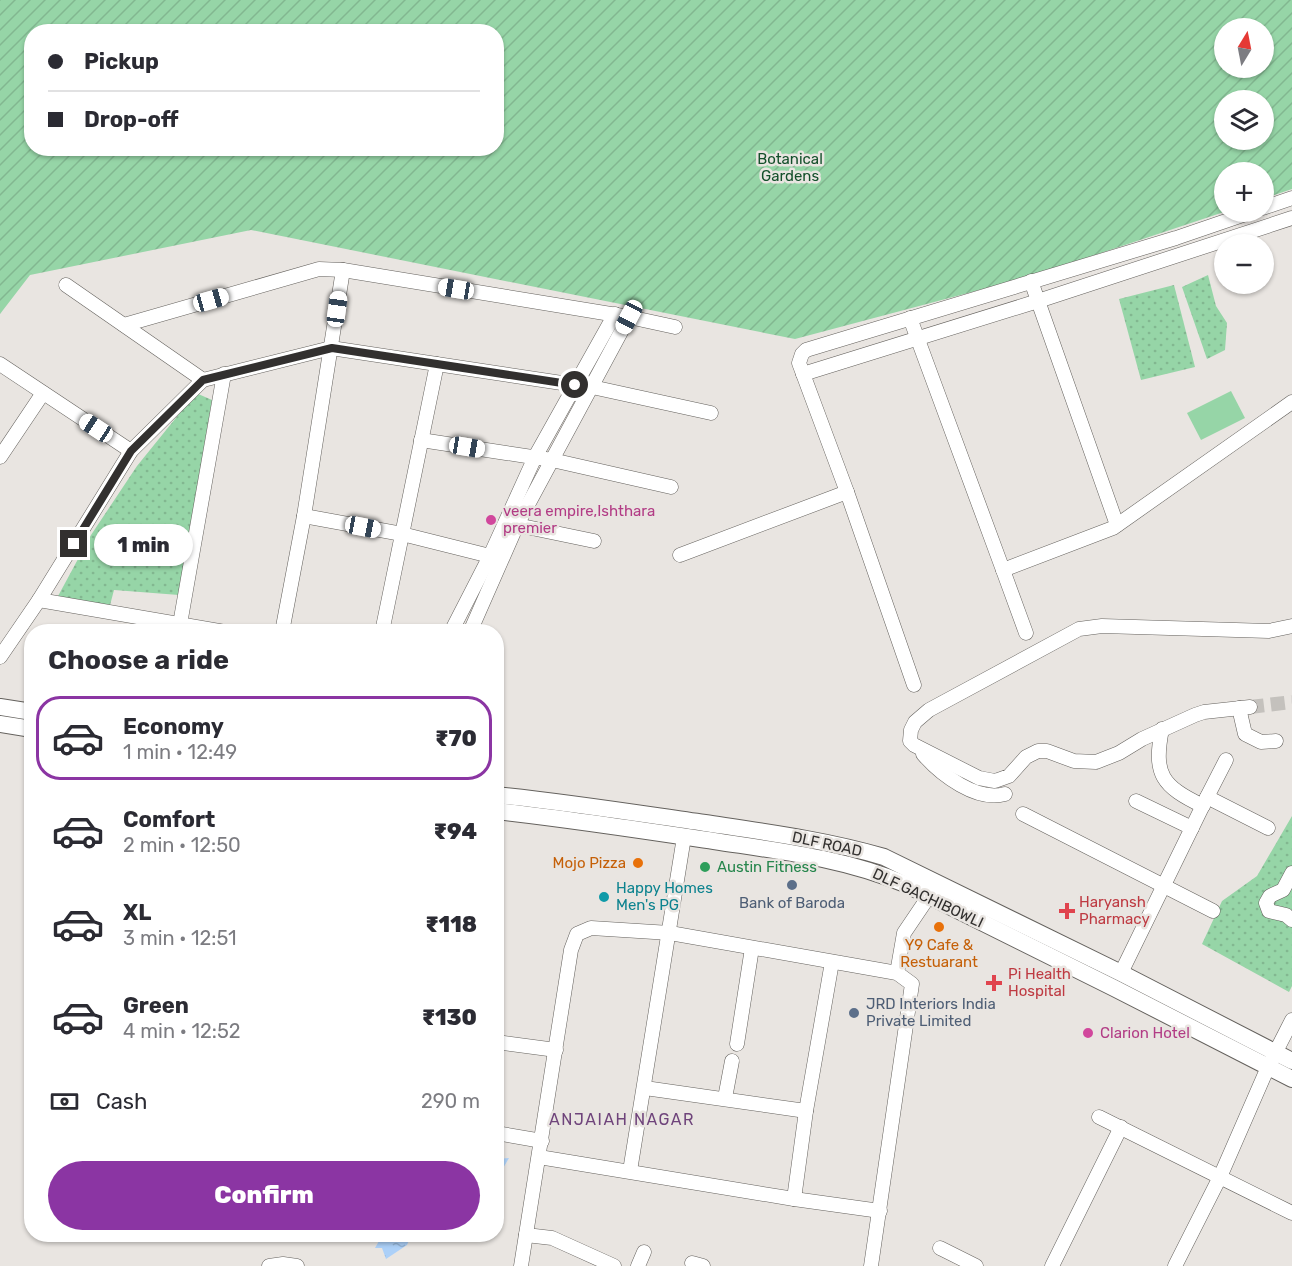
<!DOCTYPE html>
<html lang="en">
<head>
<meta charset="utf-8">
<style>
	:root { --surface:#fff; --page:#f7f7f7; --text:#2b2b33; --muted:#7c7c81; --line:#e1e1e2; --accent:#8b35a3 }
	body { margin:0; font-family:Rubik,sans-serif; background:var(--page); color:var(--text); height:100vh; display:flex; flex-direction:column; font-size:22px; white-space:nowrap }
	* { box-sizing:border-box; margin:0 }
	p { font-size:20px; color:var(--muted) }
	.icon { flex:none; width:33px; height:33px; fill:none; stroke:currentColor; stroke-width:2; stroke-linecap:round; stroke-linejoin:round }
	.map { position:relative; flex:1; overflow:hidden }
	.panel { position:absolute; left:24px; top:624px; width:480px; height:618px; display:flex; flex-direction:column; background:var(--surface); border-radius:24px; box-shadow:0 2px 4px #0004 }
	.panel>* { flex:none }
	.top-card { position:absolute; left:24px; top:24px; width:480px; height:132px; border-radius:24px; box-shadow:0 2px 4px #0004; display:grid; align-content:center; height:132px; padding:0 24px; background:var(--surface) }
	.needle { width:39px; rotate:10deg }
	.controls { position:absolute; left:1214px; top:18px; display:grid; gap:12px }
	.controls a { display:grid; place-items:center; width:60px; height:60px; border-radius:50%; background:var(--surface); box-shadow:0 2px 4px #0004; font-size:30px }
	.end { position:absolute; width:27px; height:27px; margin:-14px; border:8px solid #32302f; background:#fff; box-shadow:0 0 0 3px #fff }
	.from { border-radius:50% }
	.bubble { position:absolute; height:42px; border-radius:21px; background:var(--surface); box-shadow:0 2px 4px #0004; font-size:20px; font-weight:800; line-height:42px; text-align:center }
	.car { position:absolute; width:18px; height:36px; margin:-18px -9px; border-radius:8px; box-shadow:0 0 4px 2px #0007; background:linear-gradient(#fff 24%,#345 0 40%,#fff 0 76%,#345 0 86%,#fff 0) }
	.top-card b { display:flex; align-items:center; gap:21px; height:57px; font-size:22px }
	.top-card b+b { border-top:2px solid var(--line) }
	.top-card i { width:15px; height:15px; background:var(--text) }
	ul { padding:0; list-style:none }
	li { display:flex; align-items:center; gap:18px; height:84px; margin:0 12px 9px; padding:0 12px; border:3px solid transparent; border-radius:24px }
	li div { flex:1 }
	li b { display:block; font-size:22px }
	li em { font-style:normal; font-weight:800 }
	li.active { border-color:var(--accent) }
	li>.icon { width:54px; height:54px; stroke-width:1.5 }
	h2 { padding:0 24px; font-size:27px; line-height:72px }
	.pay { display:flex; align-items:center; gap:15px; height:66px; padding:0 24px; font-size:22px }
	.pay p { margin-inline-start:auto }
	.action { display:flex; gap:12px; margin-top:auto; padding:12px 24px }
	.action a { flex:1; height:69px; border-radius:36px; background:var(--accent); color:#fff; font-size:24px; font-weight:800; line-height:69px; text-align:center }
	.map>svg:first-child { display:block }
	.park { fill:url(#park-dots) }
	.garden { fill:url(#garden-furrows); fill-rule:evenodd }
	.pitch { fill:#96d5a7 }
	.water { fill:url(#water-ripples) }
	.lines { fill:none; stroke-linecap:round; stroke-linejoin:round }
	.minor-tunnel { stroke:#c4c1bd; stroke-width:14; stroke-dasharray:14 7; stroke-linecap:butt }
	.minor-casing { stroke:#64615d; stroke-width:15 }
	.major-casing { stroke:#64615d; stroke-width:18 }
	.minor { stroke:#fff; stroke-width:14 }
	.major { stroke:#fff; stroke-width:16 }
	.route { stroke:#32302f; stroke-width:8 }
	.hotel-dot { fill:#d1479c; stroke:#e9e5e1; stroke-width:2 }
	.food-dot { fill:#e8710a; stroke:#e9e5e1; stroke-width:2 }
	.leisure-dot { fill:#2e9e5b; stroke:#e9e5e1; stroke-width:2 }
	.service-dot { fill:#5c6f8a; stroke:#e9e5e1; stroke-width:2 }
	.culture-dot { fill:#0f9aa8; stroke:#e9e5e1; stroke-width:2 }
	.health-dot { fill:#e0444e; stroke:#e9e5e1; stroke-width:2 }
	.labels { text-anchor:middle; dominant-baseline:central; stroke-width:5; stroke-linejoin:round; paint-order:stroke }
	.park-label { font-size:15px; fill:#14502b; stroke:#e9e5e1 }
	.hotel-label { font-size:15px; fill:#b23c85; stroke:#e9e5e1; text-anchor:start }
	.street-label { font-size:15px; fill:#32302f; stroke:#e9e5e1 }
	.food-label { font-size:15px; fill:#c56008; stroke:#e9e5e1; text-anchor:end }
	.leisure-label { font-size:15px; fill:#27864d; stroke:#e9e5e1; text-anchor:start }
	.culture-label { font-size:15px; fill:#0d838f; stroke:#e9e5e1; text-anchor:start }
	.health-label { font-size:15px; fill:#be3a42; stroke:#e9e5e1; text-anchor:start }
	.service-label { font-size:15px; fill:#4e5e75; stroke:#e9e5e1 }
	.neighbourhood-label { font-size:16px; letter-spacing:1.5px; fill:#6f447b; stroke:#e9e5e1 }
</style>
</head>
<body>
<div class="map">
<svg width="1292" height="1266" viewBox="0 0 1292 1266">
	<defs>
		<pattern id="park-dots" width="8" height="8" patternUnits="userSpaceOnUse" patternTransform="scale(1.5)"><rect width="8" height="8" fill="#96d5a7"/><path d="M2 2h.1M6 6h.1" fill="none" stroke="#82b790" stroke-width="1.8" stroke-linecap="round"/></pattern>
		<pattern id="garden-furrows" width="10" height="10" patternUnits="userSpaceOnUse" patternTransform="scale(1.5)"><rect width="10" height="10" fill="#96d5a7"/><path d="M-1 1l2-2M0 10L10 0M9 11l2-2" fill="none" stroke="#82b790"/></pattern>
		<pattern id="water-ripples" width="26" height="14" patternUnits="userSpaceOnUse" patternTransform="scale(1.5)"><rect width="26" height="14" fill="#acd0f8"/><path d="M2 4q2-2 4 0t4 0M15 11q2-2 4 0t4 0" fill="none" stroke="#94b3d5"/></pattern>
	</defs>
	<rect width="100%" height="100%" fill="#e9e5e1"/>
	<g class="park">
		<path d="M 1208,275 L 1216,306 L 1227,323 L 1225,350 L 1207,359 L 1182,287 Z"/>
		<path d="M 1174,285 L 1195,367 L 1141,380 L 1119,299 Z"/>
		<path d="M 196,393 L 212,400 L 179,595 L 114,590 L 109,609 L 57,598 L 91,535 L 137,466 Z"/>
		<path d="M 1292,816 L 1292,986 L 1289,992 L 1202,944 L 1222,901 L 1257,876 Z"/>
	</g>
	<path class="garden" d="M 0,0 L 1292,0 L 1292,189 L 1263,199 L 1263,172 L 1224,172 L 1224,212 L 1032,276 L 795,339 L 251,230 L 30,275 L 0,314 ZM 1224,28 L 1263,28 L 1263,68 L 1224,68 ZM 32,32 L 496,32 L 496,148 L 32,148 ZM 1224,100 L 1263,100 L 1263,140 L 1224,140 Z"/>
	<path class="pitch" d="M 1231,391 L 1245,418 L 1201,440 L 1187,413 Z"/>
	<g class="water">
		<path d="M 509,1158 L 502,1170 C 505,1185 498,1187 502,1199 L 497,1204 L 497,1159 Z"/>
		<path d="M 386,1235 L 386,1234 L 445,1235 C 433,1241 423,1233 410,1238 L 407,1245 L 386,1259 L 382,1248 L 375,1248 L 379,1241 L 387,1237 Z"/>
	</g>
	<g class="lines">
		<path class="minor-tunnel" d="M 1250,707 L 1292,702"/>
		<defs>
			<g id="minor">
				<path d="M 1263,208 L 1292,198"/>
				<path d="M 1031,281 L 1117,525"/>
				<path d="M 66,285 L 203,380"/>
				<path d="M 910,318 L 1003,570 L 1113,528 L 1292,402"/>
				<path d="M 124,325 L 319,269 L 343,270 L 629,317 L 675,327"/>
				<path d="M 0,364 L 131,451"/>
				<path d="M 803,374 L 1038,301 L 1292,218"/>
				<path d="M 592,387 L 711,413"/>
				<path d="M 421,440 L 552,460 L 671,487"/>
				<path d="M 0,457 L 43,393"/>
				<path d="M 847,492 L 799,363 L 802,354 L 806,350 L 1176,238 L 1252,212"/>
				<path d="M 304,516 L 402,534 L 490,556"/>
				<path d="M 517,525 L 594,541"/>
				<path d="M 680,555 L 847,492 L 914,685"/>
				<path d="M 1003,570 L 1026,633"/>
				<path d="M 39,600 L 225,632"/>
				<path d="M 180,624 L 224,374"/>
				<path d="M 282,632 L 304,516 L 343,270"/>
				<path d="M 382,632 L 437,364"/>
				<path d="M 451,632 L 490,556 L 535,457 L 615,314"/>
				<path d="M 470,632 L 517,525 L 629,317"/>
				<path d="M 0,657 L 39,600 L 131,451 L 203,380 L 331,348 L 575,385"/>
				<path d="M 1250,707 L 1204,712 L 1195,715 L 1142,739 L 1119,753 L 1096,762 L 1074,761 L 1047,751 L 1038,751 L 1026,757 L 1009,776 L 995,781 L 979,778 L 914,745 L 910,741 L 911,730 L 915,722 L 929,710 L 1079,629 L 1102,626 L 1269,631 L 1292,626"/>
				<path d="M 1239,708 L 1245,734 L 1261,742 L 1276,741"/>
				<path d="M 1162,729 C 1153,775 1162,786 1203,806"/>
				<path d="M 923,754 C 941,775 977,802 1005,794"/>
				<path d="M 1207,797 L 1226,760"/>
				<path d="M 1136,801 L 1192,828"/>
				<path d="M 1023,814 L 1213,911"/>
				<path d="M 1292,873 L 1283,890 L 1270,896 L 1266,903 L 1269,911 L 1286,915 L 1292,920"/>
				<path d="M 897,973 L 904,933 L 929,896"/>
				<path d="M 1121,973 L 1207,797 L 1268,828"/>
				<path d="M 496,1042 L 556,1050"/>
				<path d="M 737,1044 L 752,948"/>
				<path d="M 645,1088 L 806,1111 L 794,1199"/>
				<path d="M 725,1098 L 732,1061"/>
				<path d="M 806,1111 L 832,962"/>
				<path d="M 1099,1117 L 1292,1213"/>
				<path d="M 496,1133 L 542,1141"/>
				<path d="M 539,1157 L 794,1199 L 880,1211"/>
				<path d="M 630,1171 L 684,837"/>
				<path d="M 526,1235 L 552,1238 L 614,1266"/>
				<path d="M 940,1248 L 976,1266"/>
				<path d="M 692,1263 L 703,1266"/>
				<path d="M 269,1266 L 283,1264 L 297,1266"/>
				<path d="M 521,1266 L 571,950 L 577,934 L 591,928 L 670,933 L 897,973 L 912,984 L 871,1266"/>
				<path d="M 638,1266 L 644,1252"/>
				<path d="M 1052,1266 L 1121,1127"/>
				<path d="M 1175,1266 L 1220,1177 L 1268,1067 L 1292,1020"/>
			</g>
			<g id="major">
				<path d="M 0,707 L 32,712"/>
				<path d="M 0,724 L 32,729"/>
				<path d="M 496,795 C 566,802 635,813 705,823 C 765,832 826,840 884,857 L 1121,973 L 1292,1061"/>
				<path d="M 496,811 C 569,819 641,830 714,841 C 779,851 844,858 905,884 L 1114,988 L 1292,1079"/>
			</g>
		</defs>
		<use href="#minor" class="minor-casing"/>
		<use href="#major" class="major-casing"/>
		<use href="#minor" class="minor"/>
		<use href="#major" class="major"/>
	</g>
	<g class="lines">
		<path class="route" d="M 74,544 L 131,451 L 203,380 L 332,348 L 575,385"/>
	</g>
	<g class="hotel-dot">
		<circle cx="491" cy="520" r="6"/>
		<circle cx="1088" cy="1033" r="6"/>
	</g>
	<g class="food-dot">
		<circle cx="638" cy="863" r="6"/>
		<circle cx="939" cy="927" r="6"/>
	</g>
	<circle class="leisure-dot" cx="705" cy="867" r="6"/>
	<g class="service-dot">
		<circle cx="792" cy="885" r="6"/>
		<circle cx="854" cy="1013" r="6"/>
	</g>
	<circle class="culture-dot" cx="604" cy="897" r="6"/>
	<g class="health-dot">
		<path d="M1064 902h6v6h6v6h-6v6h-6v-6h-6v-6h6z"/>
		<path d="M991 974h6v6h6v6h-6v6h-6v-6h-6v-6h6z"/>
	</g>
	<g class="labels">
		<g class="park-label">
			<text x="790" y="159">Botanical<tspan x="790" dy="17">Gardens</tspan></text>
		</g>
		<g class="hotel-label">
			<text x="503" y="511">veera empire,Ishthara<tspan x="503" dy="17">premier</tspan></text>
			<text x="1100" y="1033">Clarion Hotel</text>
		</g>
		<g class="street-label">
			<text transform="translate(827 844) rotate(12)">DLF ROAD</text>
			<text transform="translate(928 898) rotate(25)">DLF GACHIBOWLI</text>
		</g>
		<g class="food-label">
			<text x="626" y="863">Mojo Pizza</text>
			<text x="939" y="945" text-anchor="middle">Y9 Cafe &amp;<tspan x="939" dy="17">Restuarant</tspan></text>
		</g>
		<g class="leisure-label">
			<text x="717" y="867">Austin Fitness</text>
		</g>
		<g class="culture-label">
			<text x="616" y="888">Happy Homes<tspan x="616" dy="17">Men's PG</tspan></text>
		</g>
		<g class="health-label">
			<text x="1079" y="902">Haryansh<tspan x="1079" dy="17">Pharmacy</tspan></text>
			<text x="1008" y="974">Pi Health<tspan x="1008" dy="17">Hospital</tspan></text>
		</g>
		<g class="service-label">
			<text x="792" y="903">Bank of Baroda</text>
			<text x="866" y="1004" text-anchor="start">JRD Interiors India<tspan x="866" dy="17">Private Limited</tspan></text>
		</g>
		<g class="neighbourhood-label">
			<text x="622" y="1119">ANJAIAH NAGAR</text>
		</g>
	</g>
</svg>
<div class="controls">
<a><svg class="needle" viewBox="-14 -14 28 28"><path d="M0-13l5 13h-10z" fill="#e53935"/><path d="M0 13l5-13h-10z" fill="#7c7c81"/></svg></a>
<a><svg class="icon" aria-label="layers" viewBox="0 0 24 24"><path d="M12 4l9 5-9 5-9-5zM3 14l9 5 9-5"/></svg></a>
<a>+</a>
<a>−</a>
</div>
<i class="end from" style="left:575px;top:385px"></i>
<i class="end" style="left:74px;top:544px"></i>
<div class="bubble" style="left:94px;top:524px;width:99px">1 min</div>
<i class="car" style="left:456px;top:289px;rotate:279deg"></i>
<i class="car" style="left:211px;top:300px;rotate:74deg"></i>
<i class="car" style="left:337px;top:309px;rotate:8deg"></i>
<i class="car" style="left:629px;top:317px;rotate:208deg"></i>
<i class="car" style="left:96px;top:428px;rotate:303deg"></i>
<i class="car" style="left:467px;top:447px;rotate:99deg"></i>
<i class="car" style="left:363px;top:527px;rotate:101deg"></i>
<div class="top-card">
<b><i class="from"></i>Pickup</b>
<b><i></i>Drop-off</b>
</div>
<section class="panel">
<h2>Choose a ride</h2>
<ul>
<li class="active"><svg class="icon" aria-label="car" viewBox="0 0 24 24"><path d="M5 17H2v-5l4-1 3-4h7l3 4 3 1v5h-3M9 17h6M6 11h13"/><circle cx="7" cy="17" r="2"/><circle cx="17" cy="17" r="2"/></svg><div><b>Economy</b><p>1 min · 12:49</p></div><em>₹70</em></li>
<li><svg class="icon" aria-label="car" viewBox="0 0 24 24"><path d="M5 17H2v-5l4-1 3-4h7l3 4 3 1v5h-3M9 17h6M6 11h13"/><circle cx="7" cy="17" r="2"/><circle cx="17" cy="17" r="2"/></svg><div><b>Comfort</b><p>2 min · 12:50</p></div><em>₹94</em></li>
<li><svg class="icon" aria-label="car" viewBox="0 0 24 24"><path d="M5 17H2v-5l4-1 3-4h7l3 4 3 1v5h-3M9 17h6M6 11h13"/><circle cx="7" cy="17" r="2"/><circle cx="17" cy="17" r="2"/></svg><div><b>XL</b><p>3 min · 12:51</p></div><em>₹118</em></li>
<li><svg class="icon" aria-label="car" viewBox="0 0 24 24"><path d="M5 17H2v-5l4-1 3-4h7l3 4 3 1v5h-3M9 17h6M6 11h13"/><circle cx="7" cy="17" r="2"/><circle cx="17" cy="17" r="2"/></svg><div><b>Green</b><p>4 min · 12:52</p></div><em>₹130</em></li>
</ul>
<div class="pay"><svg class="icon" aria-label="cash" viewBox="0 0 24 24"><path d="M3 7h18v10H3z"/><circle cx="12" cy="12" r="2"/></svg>Cash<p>290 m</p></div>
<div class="action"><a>Confirm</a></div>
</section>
</div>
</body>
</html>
